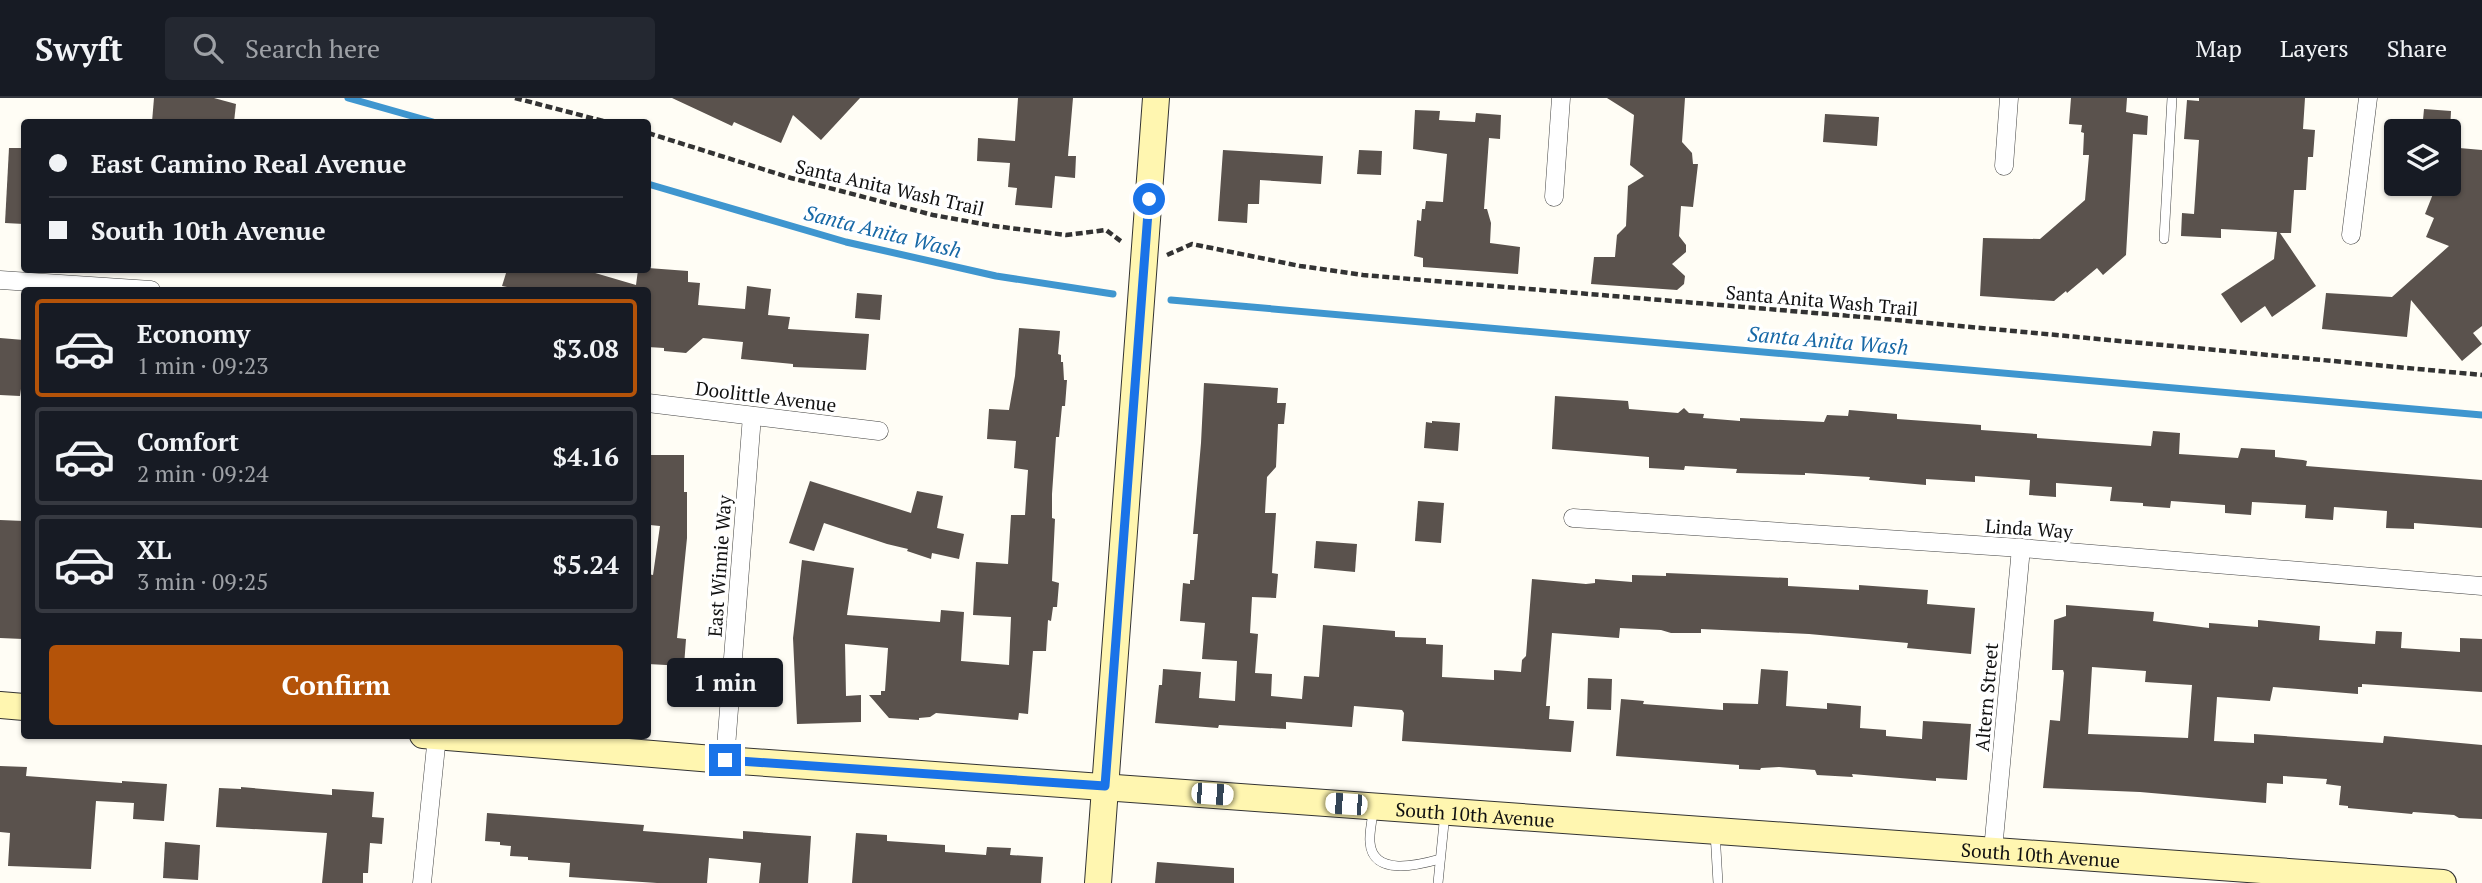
<!DOCTYPE html>
<html lang="en">
<head>
<meta charset="utf-8">
<style>
	:root { --surface:#171b24; --page:#242831; --text:#f1f3f6; --muted:#9ea1a6; --line:#363941; --accent:#b45309 }
	body { margin:0; font-family:"PT Serif",serif; background:var(--page); color:var(--text); height:100vh; display:flex; flex-direction:column; font-size:26px; white-space:nowrap }
	* { box-sizing:border-box; margin:0 }
	p { font-size:23px; color:var(--muted) }
	.icon { flex:none; width:38px; height:38px; fill:none; stroke:currentColor; stroke-width:2; stroke-linecap:round; stroke-linejoin:round }
	.map { position:relative; flex:1; overflow:hidden }
	.drawer { position:absolute; left:21px; top:189px; width:630px; height:452px; display:flex; flex-direction:column; background:var(--surface); border-radius:7px; box-shadow:0 2px 5px #0004 }
	.drawer>* { flex:none }
	.hud { position:absolute; left:21px; top:21px; width:630px; height:154px; border-radius:7px; box-shadow:0 2px 5px #0004; display:grid; align-content:center; height:154px; padding:0 28px; background:var(--surface) }
	.fabs { position:absolute; left:2384px; top:21px; display:grid; gap:14px }
	.fabs a { display:grid; place-items:center; width:77px; height:77px; border-radius:7px; background:var(--surface); box-shadow:0 2px 5px #0004; font-size:35px }
	.end { position:absolute; width:32px; height:32px; margin:-16px; border:9px solid #1a73e8; background:#fff; box-shadow:0 0 0 4px #fff }
	.from { border-radius:50% }
	.bubble { position:absolute; height:49px; border-radius:7px; background:var(--surface); box-shadow:0 2px 5px #0004; font-size:23px; font-weight:700; line-height:49px; text-align:center }
	.car { position:absolute; width:21px; height:42px; margin:-21px -10px; border-radius:9px; box-shadow:0 0 5px 2px #0007; background:linear-gradient(#fff 24%,#345 0 40%,#fff 0 76%,#345 0 86%,#fff 0) }
	.hud b { display:flex; align-items:center; gap:24px; height:66px; font-size:26px }
	.hud b+b { border-top:2px solid var(--line) }
	.hud i { width:18px; height:18px; background:var(--text) }
	ul { padding:12px 0 0; list-style:none }
	li { display:flex; align-items:center; gap:21px; height:98px; margin:0 14px 10px; padding:0 14px; border:4px solid var(--line); border-radius:7px }
	li div { flex:1 }
	li b { display:block; font-size:26px }
	li em { font-style:normal; font-weight:700 }
	li.current { border-color:var(--accent) }
	li>.icon { width:63px; height:63px; stroke-width:1.5 }
	.button { display:flex; gap:14px; margin-top:auto; padding:14px 28px }
	.button a { flex:1; height:80px; border-radius:7px; background:var(--accent); color:#fff; font-size:28px; font-weight:700; line-height:80px; text-align:center }
	header { display:flex; align-items:center; gap:42px; box-sizing:border-box; height:98px; padding:0 35px; background:var(--surface); border-bottom:2px solid var(--line) }
	header strong { font-size:33px }
	nav { display:flex; gap:38px; margin-inline-start:auto; font-size:24px }
	.search { width:490px; height:63px; background:var(--page); display:flex; align-items:center; gap:18px; box-sizing:border-box; padding:0 24px; border-radius:7px; color:var(--muted); font-size:26px }
	.map>svg:first-child { display:block }
	.lines { fill:none; stroke-linecap:round; stroke-linejoin:round }
	.stream { stroke:#3f96cf; stroke-width:7 }
	.building { fill:#5a524d; fill-rule:evenodd }
	.lane-casing { stroke:#444; stroke-width:10 }
	.street-casing { stroke:#444; stroke-width:19 }
	.secondary-casing { stroke:#333; stroke-width:28 }
	.path { stroke:#333; stroke-width:4.5; stroke-dasharray:7 3.5; stroke-linecap:butt }
	.lane { stroke:#fff; stroke-width:9 }
	.street { stroke:#fff; stroke-width:18 }
	.secondary { stroke:#fff6b0; stroke-width:26 }
	.route { stroke:#1a73e8; stroke-width:9 }
	.labels { text-anchor:middle; dominant-baseline:central; stroke-width:7; stroke-linejoin:round; paint-order:stroke }
	.street-label { font-size:19px; fill:#111; stroke:#fff }
	.water-label { font-size:21px; font-style:italic; fill:#1768a6; stroke:#fff }
</style>
</head>
<body>
<header>
<strong>Swyft</strong>
<div class="search"><svg class="icon" aria-label="search" viewBox="0 0 24 24"><circle cx="10" cy="10" r="6"/><path d="M15 15l6 6"/></svg>Search here</div>
<nav><a>Map</a><a>Layers</a><a>Share</a></nav>
</header>
<div class="map">
<svg width="2482" height="785" viewBox="0 0 2482 785">
	<rect width="100%" height="100%" fill="#fffdf5"/>
	<g class="lines">
		<g class="stream">
			<path d="M 348,0 L 433,24"/>
			<path d="M 648,86 L 846,144 L 996,178 L 1113,196"/>
			<path d="M 1171,202 L 2482,317"/>
		</g>
	</g>
	<g class="building">
		<path d="M 154,0 L 214,0 L 236,6 L 234,24 L 152,24 Z"/>
		<path d="M 672,0 L 860,0 L 821,42 L 793,17 L 781,45 L 734,24 L 732,28 Z"/>
		<path d="M 1018,0 L 1073,0 L 1068,58 L 1076,58 L 1075,80 L 1055,78 L 1052,110 L 1015,107 L 1017,90 L 1008,89 L 1010,65 L 977,63 L 978,40 L 1015,43 Z"/>
		<path d="M 1607,0 L 1685,0 L 1682,44 L 1692,55 L 1693,66 L 1698,66 L 1693,109 L 1681,108 L 1679,138 L 1686,147 L 1686,154 L 1672,166 L 1685,178 L 1684,186 L 1677,192 L 1591,186 L 1594,159 L 1615,159 L 1617,137 L 1626,128 L 1628,88 L 1644,78 L 1630,67 L 1634,17 Z"/>
		<path d="M 2071,0 L 2127,0 L 2126,14 L 2148,18 L 2147,37 L 2133,36 L 2126,157 L 2103,177 L 2097,170 L 2067,195 L 2066,193 L 2054,203 L 1980,198 L 1983,140 L 2040,141 L 2085,102 L 2089,57 L 2083,57 L 2084,35 L 2081,34 L 2082,27 L 2069,26 Z"/>
		<path d="M 2199,0 L 2305,0 L 2303,31 L 2315,32 L 2313,59 L 2308,59 L 2306,92 L 2294,92 L 2291,135 L 2280,135 L 2316,188 L 2272,219 L 2265,208 L 2241,225 L 2221,196 L 2274,161 L 2277,134 L 2221,131 L 2221,140 L 2181,138 L 2182,115 L 2194,116 L 2199,42 L 2184,41 L 2187,2 L 2199,3 Z"/>
		<path d="M 2424,11 L 2451,13 L 2450,33 L 2422,33 Z"/>
		<path d="M 1415,12 L 1440,13 L 1439,22 L 1475,24 L 1476,15 L 1501,17 L 1500,41 L 1489,40 L 1484,111 L 1487,111 L 1491,125 L 1490,145 L 1520,149 L 1518,176 L 1423,169 L 1423,160 L 1414,158 L 1417,122 L 1421,123 L 1422,111 L 1425,111 L 1426,103 L 1443,104 L 1447,56 L 1413,51 Z"/>
		<path d="M 1825,16 L 1879,19 L 1877,48 L 1823,44 Z"/>
		<path d="M 2448,49 L 2482,52 L 2482,228 L 2473,235 L 2482,246 L 2462,263 L 2411,202 L 2407,239 L 2322,231 L 2326,195 L 2392,199 L 2449,148 L 2426,139 L 2434,120 L 2425,116 L 2435,91 L 2448,96 Z"/>
		<path d="M 9,50 L 24,50 L 24,126 L 5,125 Z"/>
		<path d="M 1223,52 L 1323,58 L 1321,86 L 1260,82 L 1259,106 L 1248,106 L 1247,125 L 1218,123 Z"/>
		<path d="M 1359,52 L 1382,53 L 1381,77 L 1357,76 Z"/>
		<path d="M 648,170 L 688,173 L 688,184 L 700,185 L 698,207 L 745,211 L 747,188 L 771,191 L 768,217 L 790,219 L 788,231 L 869,236 L 866,272 L 793,269 L 793,266 L 741,261 L 743,244 L 703,240 L 686,255 L 664,253 L 664,250 L 648,249 L 648,192 L 506,192 L 507,189 L 502,188 L 507,172 L 585,172 L 636,187 L 638,172 Z"/>
		<path d="M 857,195 L 882,197 L 880,222 L 855,220 Z"/>
		<path d="M 1019,230 L 1060,233 L 1058,256 L 1061,257 L 1061,264 L 1063,264 L 1064,282 L 1067,282 L 1065,308 L 1062,308 L 1059,339 L 1056,339 L 1052,396 L 1052,420 L 1055,421 L 1052,483 L 1059,485 L 1057,509 L 1053,509 L 1051,523 L 1048,522 L 1046,553 L 1033,553 L 1028,616 L 1019,615 L 1018,622 L 936,615 L 930,619 L 919,620 L 919,622 L 889,620 L 869,597 L 881,597 L 881,593 L 885,593 L 888,550 L 845,546 L 846,598 L 861,597 L 861,624 L 797,626 L 793,540 L 802,462 L 854,470 L 847,517 L 940,524 L 941,512 L 964,514 L 961,563 L 1009,567 L 1011,519 L 973,517 L 976,464 L 1008,466 L 1011,417 L 1025,417 L 1028,372 L 1014,370 L 1016,343 L 987,341 L 989,311 L 1009,312 L 1015,278 Z"/>
		<path d="M 0,240 L 24,242 L 24,291 L 21,291 L 20,298 L 0,297 Z"/>
		<path d="M 1204,285 L 1278,290 L 1277,305 L 1286,305 L 1284,326 L 1278,326 L 1276,369 L 1267,379 L 1265,415 L 1276,415 L 1272,475 L 1278,476 L 1276,500 L 1252,499 L 1250,535 L 1258,536 L 1255,575 L 1272,576 L 1271,598 L 1302,601 L 1304,578 L 1319,579 L 1323,527 L 1395,533 L 1395,539 L 1426,540 L 1426,546 L 1443,547 L 1442,579 L 1494,582 L 1494,572 L 1521,574 L 1522,562 L 1526,558 L 1532,481 L 1586,486 L 1595,485 L 1595,481 L 1632,484 L 1632,477 L 1666,478 L 1666,475 L 1788,480 L 1788,488 L 1859,492 L 1859,487 L 1928,492 L 1927,506 L 1975,510 L 1971,556 L 1907,550 L 1908,545 L 1809,536 L 1701,531 L 1701,535 L 1671,535 L 1661,532 L 1620,530 L 1619,540 L 1552,535 L 1546,608 L 1550,608 L 1549,621 L 1574,623 L 1571,654 L 1402,643 L 1404,615 L 1402,612 L 1354,608 L 1352,629 L 1286,624 L 1286,631 L 1219,627 L 1218,630 L 1155,625 L 1159,587 L 1162,587 L 1163,571 L 1201,574 L 1199,600 L 1235,603 L 1237,563 L 1202,561 L 1205,525 L 1180,523 L 1183,485 L 1190,486 L 1190,482 L 1194,482 L 1198,436 L 1193,436 L 1201,345 Z"/>
		<path d="M 1555,298 L 1628,303 L 1629,311 L 1678,315 L 1684,310 L 1689,315 L 1704,316 L 1703,320 L 1740,323 L 1740,320 L 1824,324 L 1827,317 L 1848,318 L 1849,312 L 1897,316 L 1897,321 L 1981,327 L 1981,332 L 2037,336 L 2037,340 L 2151,348 L 2153,333 L 2180,335 L 2179,356 L 2238,360 L 2241,350 L 2275,352 L 2275,359 L 2303,362 L 2307,363 L 2306,368 L 2482,382 L 2482,430 L 2414,425 L 2414,431 L 2386,430 L 2387,413 L 2334,409 L 2333,422 L 2305,420 L 2306,407 L 2252,404 L 2251,417 L 2225,415 L 2225,407 L 2171,403 L 2170,410 L 2143,408 L 2143,405 L 2110,403 L 2112,389 L 2056,385 L 2056,399 L 2029,397 L 2030,382 L 1975,378 L 1975,384 L 1926,381 L 1926,387 L 1869,382 L 1870,379 L 1805,375 L 1805,377 L 1736,375 L 1737,371 L 1685,368 L 1684,372 L 1649,370 L 1649,359 L 1552,351 Z"/>
		<path d="M 1432,323 L 1460,325 L 1458,353 L 1424,350 L 1426,324 L 1432,325 Z"/>
		<path d="M 648,357 L 684,357 L 684,394 L 687,394 L 687,440 L 677,540 L 686,541 L 684,568 L 648,566 L 648,476 L 653,477 L 660,428 L 650,427 L 650,417 L 648,417 Z"/>
		<path d="M 810,383 L 911,415 L 917,393 L 943,398 L 937,430 L 964,436 L 959,461 L 932,455 L 931,461 L 907,453 L 908,451 L 887,446 L 824,425 L 814,453 L 789,445 Z"/>
		<path d="M 1418,403 L 1444,405 L 1441,445 L 1415,443 Z"/>
		<path d="M 0,422 L 24,423 L 23,541 L 0,540 Z"/>
		<path d="M 1316,443 L 1357,446 L 1355,474 L 1314,470 Z"/>
		<path d="M 2066,507 L 2154,514 L 2153,523 L 2209,530 L 2209,525 L 2258,529 L 2258,522 L 2320,528 L 2319,542 L 2375,546 L 2376,533 L 2402,534 L 2401,550 L 2460,554 L 2460,540 L 2482,541 L 2482,594 L 2362,586 L 2362,589 L 2358,589 L 2358,596 L 2273,589 L 2270,603 L 2217,599 L 2214,643 L 2254,645 L 2254,636 L 2383,645 L 2384,638 L 2482,647 L 2482,721 L 2459,720 L 2454,717 L 2413,714 L 2412,716 L 2348,710 L 2348,708 L 2339,707 L 2341,688 L 2326,686 L 2327,681 L 2283,678 L 2283,686 L 2267,685 L 2266,705 L 2140,694 L 2043,690 L 2050,622 L 2060,623 L 2064,575 L 2063,572 L 2052,572 L 2054,522 L 2066,518 ZM 2092,569 L 2146,573 L 2145,584 L 2192,587 L 2188,640 L 2088,636 Z"/>
		<path d="M 1761,571 L 1788,573 L 1786,608 L 1827,611 L 1827,605 L 1861,608 L 1860,630 L 1886,632 L 1886,638 L 1922,641 L 1923,623 L 1971,626 L 1967,682 L 1936,680 L 1936,683 L 1852,676 L 1853,679 L 1817,677 L 1815,672 L 1779,669 L 1761,670 L 1760,672 L 1739,671 L 1739,667 L 1616,658 L 1621,601 L 1644,603 L 1643,606 L 1723,612 L 1723,605 L 1758,606 Z"/>
		<path d="M 1588,580 L 1612,581 L 1611,612 L 1587,611 Z"/>
		<path d="M 0,668 L 27,669 L 26,678 L 122,685 L 122,683 L 167,686 L 164,723 L 133,721 L 134,705 L 96,703 L 91,771 L 8,768 L 10,735 L 0,734 Z"/>
		<path d="M 241,689 L 332,697 L 332,691 L 374,694 L 372,719 L 384,720 L 382,746 L 370,745 L 368,775 L 363,775 L 363,785 L 322,785 L 327,735 L 216,729 L 219,690 L 241,691 Z"/>
		<path d="M 487,715 L 644,727 L 643,733 L 743,741 L 743,733 L 811,738 L 808,785 L 759,785 L 761,765 L 709,760 L 707,785 L 657,785 L 569,779 L 570,765 L 528,762 L 528,759 L 510,758 L 511,748 L 500,747 L 500,744 L 485,743 Z"/>
		<path d="M 856,735 L 887,737 L 887,743 L 945,747 L 945,754 L 986,757 L 987,749 L 1011,750 L 1010,757 L 1043,759 L 1041,785 L 852,785 Z"/>
		<path d="M 165,744 L 200,747 L 198,782 L 163,780 Z"/>
		<path d="M 1157,764 L 1234,770 L 1234,785 L 1155,785 Z"/>
	</g>
	<g class="lines">
		<defs>
			<g id="lane">
				<path d="M 2164,141 L 2172,0"/>
				<path d="M 1373,710 C 1373,721 1369,733 1370,744 C 1372,779 1419,767 1440,761"/>
				<path d="M 1715,734 L 1718,785"/>
				<path d="M 1438,785 L 1445,715"/>
			</g>
			<g id="street">
				<path d="M 2004,68 L 2009,0"/>
				<path d="M 1554,99 L 1561,0"/>
				<path d="M 2351,137 L 2368,0"/>
				<path d="M 0,182 L 151,192"/>
				<path d="M 648,305 L 879,333"/>
				<path d="M 1573,420 L 2021,450 L 2482,488"/>
				<path d="M 725,662 L 752,318"/>
				<path d="M 1993,752 L 2021,450"/>
				<path d="M 422,785 L 437,638"/>
			</g>
			<g id="secondary">
				<path d="M 0,607 L 24,609"/>
				<path id="s1" d="M 423,637 L 725,662 L 2443,785"/>
				<path d="M 1098,785 L 1156,0"/>
			</g>
		</defs>
		<use href="#lane" class="lane-casing"/>
		<use href="#street" class="street-casing"/>
		<use href="#secondary" class="secondary-casing"/>
		<g class="path">
			<path d="M 515,0 L 607,24"/>
			<path d="M 648,35 L 791,80 L 933,117 L 994,128 L 1066,137 L 1106,132 L 1122,144"/>
			<path d="M 1167,157 L 1192,146 L 1300,168 L 1363,177 L 1875,220 L 2482,277"/>
		</g>
		<use href="#lane" class="lane"/>
		<use href="#street" class="street"/>
		<use href="#secondary" class="secondary"/>
	</g>
	<g class="lines">
		<path class="route" d="M 725,662 L 1105,688 L 1149,101"/>
	</g>
	<g class="labels">
		<g class="street-label">
			<text transform="translate(890 89) rotate(13)">Santa Anita Wash Trail</text>
			<text transform="translate(1822 202) rotate(5)">Santa Anita Wash Trail</text>
			<text transform="translate(766 298) rotate(7)">Doolittle Avenue</text>
			<text transform="translate(2029 430) rotate(4)">Linda Way</text>
			<text transform="translate(719 468) rotate(-86)">East Winnie Way</text>
			<text transform="translate(1986 599) rotate(-85)">Altern Street</text>
			<text stroke="none"><textPath href="#s1" startOffset="1055">South 10th Avenue</textPath></text>
			<text stroke="none"><textPath href="#s1" startOffset="1622">South 10th Avenue</textPath></text>
		</g>
		<g class="water-label">
			<text transform="translate(883 133) rotate(14)">Santa Anita Wash</text>
			<text transform="translate(1828 242) rotate(5)">Santa Anita Wash</text>
		</g>
	</g>
</svg>
<div class="fabs">
<a><svg class="icon" aria-label="layers" viewBox="0 0 24 24"><path d="M12 4l9 5-9 5-9-5zM3 14l9 5 9-5"/></svg></a>
</div>
<i class="end from" style="left:1149px;top:101px"></i>
<i class="end" style="left:725px;top:662px"></i>
<div class="bubble" style="left:667px;top:560px;width:116px">1 min</div>
<i class="car" style="left:1212px;top:696px;rotate:94deg"></i>
<i class="car" style="left:1346px;top:706px;rotate:274deg"></i>
<div class="hud">
<b><i class="from"></i>East Camino Real Avenue</b>
<b><i></i>South 10th Avenue</b>
</div>
<section class="drawer">
<ul>
<li class="current"><svg class="icon" aria-label="car" viewBox="0 0 24 24"><path d="M5 17H2v-5l4-1 3-4h7l3 4 3 1v5h-3M9 17h6M6 11h13"/><circle cx="7" cy="17" r="2"/><circle cx="17" cy="17" r="2"/></svg><div><b>Economy</b><p>1 min · 09:23</p></div><em>$3.08</em></li>
<li><svg class="icon" aria-label="car" viewBox="0 0 24 24"><path d="M5 17H2v-5l4-1 3-4h7l3 4 3 1v5h-3M9 17h6M6 11h13"/><circle cx="7" cy="17" r="2"/><circle cx="17" cy="17" r="2"/></svg><div><b>Comfort</b><p>2 min · 09:24</p></div><em>$4.16</em></li>
<li><svg class="icon" aria-label="car" viewBox="0 0 24 24"><path d="M5 17H2v-5l4-1 3-4h7l3 4 3 1v5h-3M9 17h6M6 11h13"/><circle cx="7" cy="17" r="2"/><circle cx="17" cy="17" r="2"/></svg><div><b>XL</b><p>3 min · 09:25</p></div><em>$5.24</em></li>
</ul>
<div class="button"><a>Confirm</a></div>
</section>
</div>
</body>
</html>
